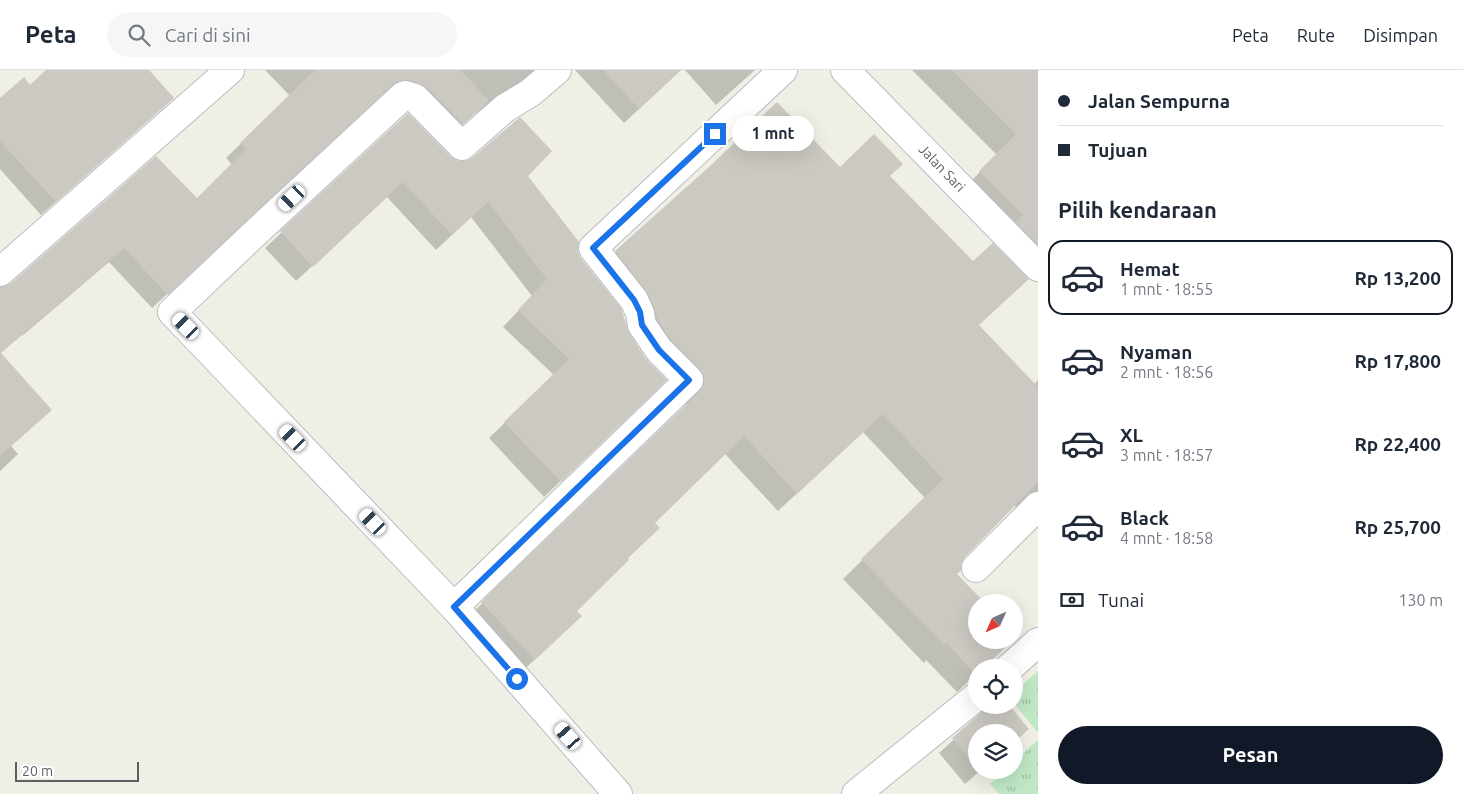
<!DOCTYPE html>
<html lang="id">
<head>
<meta charset="utf-8">
<style>
	:root { --surface:#fff; --page:#f6f6f7; --text:#1f2937; --muted:#747a83; --line:#e0e1e3; --accent:#111827 }
	body { margin:0; font-family:Ubuntu,sans-serif; background:var(--page); color:var(--text); height:100vh; display:flex; flex-direction:column; font-size:19px; white-space:nowrap }
	* { box-sizing:border-box; margin:0 }
	p { font-size:16px; color:var(--muted) }
	.icon { flex:none; width:28px; height:28px; fill:none; stroke:currentColor; stroke-width:2; stroke-linecap:round; stroke-linejoin:round }
	.map { position:relative; flex:1; overflow:hidden }
	.side { display:flex; flex-direction:column; background:var(--surface); width:425px }
	.side>* { flex:none }
	.guide { display:grid; align-content:center; height:110px; padding:0 20px; background:var(--surface) }
	.needle { width:32px; rotate:225deg }
	.controls { position:absolute; left:968px; top:524px; display:grid; gap:10px }
	.controls a { display:grid; place-items:center; width:55px; height:55px; border-radius:50%; background:var(--surface); box-shadow:0 5px 20px #0002; font-size:25px }
	.scale { position:absolute; left:15px; bottom:12px; width:124px; box-sizing:border-box; padding-left:5px; border:2px solid #5c5f66; border-top:0; font-size:14px; line-height:18px; white-space:nowrap; color:#5c5f66; -webkit-text-stroke:4px #fff; paint-order:stroke }
	.end { position:absolute; width:22px; height:22px; margin:-11px; border:6px solid #1a73e8; background:#fff; box-shadow:0 0 0 2px #fff }
	.from { border-radius:50% }
	.bubble { position:absolute; height:35px; border-radius:18px; background:var(--surface); box-shadow:0 5px 20px #0002; font-size:16px; font-weight:700; line-height:35px; text-align:center }
	.car { position:absolute; width:15px; height:30px; margin:-15px -8px; border-radius:6px; box-shadow:0 0 4px 1px #0007; background:linear-gradient(#fff 24%,#345 0 40%,#fff 0 76%,#345 0 86%,#fff 0) }
	.guide b { display:flex; align-items:center; gap:18px; height:48px; font-size:19px }
	.guide b+b { border-top:1px solid var(--line) }
	.guide i { width:12px; height:12px; background:var(--text) }
	ul { padding:0; list-style:none }
	li { display:flex; align-items:center; gap:15px; height:75px; margin:0 10px 8px; padding:0 10px; border:2px solid transparent; border-radius:15px }
	li div { flex:1 }
	li b { display:block; font-size:19px }
	li em { font-style:normal; font-weight:700 }
	li.selected { border-color:var(--accent) }
	li>.icon { width:45px; height:45px; stroke-width:1.5 }
	h2 { padding:0 20px; font-size:22px; line-height:60px }
	.pay { display:flex; align-items:center; gap:12px; height:55px; padding:0 20px; font-size:19px }
	.pay p { margin-inline-start:auto }
	.cta { display:flex; gap:10px; margin-top:auto; padding:10px 20px }
	.cta a { flex:1; height:58px; border-radius:30px; background:var(--accent); color:#fff; font-size:20px; font-weight:700; line-height:58px; text-align:center }
	header { display:flex; align-items:center; gap:30px; box-sizing:border-box; height:70px; padding:0 25px; background:var(--surface); border-bottom:1px solid var(--line) }
	header strong { font-size:24px }
	nav { display:flex; gap:28px; margin-inline-start:auto; font-size:18px }
	.search { width:350px; height:45px; background:var(--page); display:flex; align-items:center; gap:12px; box-sizing:border-box; padding:0 18px; border-radius:28px; color:var(--muted); font-size:19px }
	main { display:flex; flex:1; min-height:0 }
	.map>svg:first-child { display:block }
	.grass { fill:url(#grass-tufts) }
	.shadow { fill:#0003 }
	.building { fill:#cbc9c2 }
	.lines { fill:none; stroke-linecap:round; stroke-linejoin:round }
	.minor-casing { stroke:#b9bcc1; stroke-width:30 }
	.minor { stroke:#fff; stroke-width:28 }
	.route { stroke:#1a73e8; stroke-width:6 }
	.labels { text-anchor:middle; dominant-baseline:central; stroke-width:5; stroke-linejoin:round; paint-order:stroke }
	.street-label { font-size:14px; fill:#5c5f66; stroke:#fff }
</style>
</head>
<body>
<header>
<strong>Peta</strong>
<div class="search"><svg class="icon" aria-label="search" viewBox="0 0 24 24"><circle cx="10" cy="10" r="6"/><path d="M15 15l6 6"/></svg>Cari di sini</div>
<nav><a>Peta</a><a>Rute</a><a>Disimpan</a></nav>
</header>
<main>
<div class="map">
<svg width="1038" height="724" viewBox="0 0 1038 724">
	<defs>
		<pattern id="grass-tufts" width="24" height="20" patternUnits="userSpaceOnUse" patternTransform="scale(1.25)"><rect width="24" height="20" fill="#c0e8c6"/><path d="M3 7l-1-3M5 7V3M7 7l1-3M15 17l-1-3M17 17v-4M19 17l1-3" fill="none" stroke="#9fbfa5"/></pattern>
	</defs>
	<rect width="100%" height="100%" fill="#f0efe5"/>
	<g class="grass">
		<path d="M 1038,601 L 1038,663 L 1014,633 L 1014,622 Z"/>
		<path d="M 1038,670 L 1038,724 L 999,724 L 990,714 L 1005,700 L 1014,700 L 1014,692 Z"/>
	</g>
	<g class="shadow">
		<path d="M 48,0 L 147,0 L 172,28 L 41,145 L 0,99 L 0,30 L 30,16 Z"/>
		<path d="M 265,0 L 536,0 L 531,3 L 505,25 L 478,41 L 447,68 L 394,24 L 382,25 L 376,29 L 152,238 L 109,192 L 22,266 L 0,239 L 0,224 L 197,130 L 232,95 L 226,88 L 290,26 Z"/>
		<path d="M 575,0 L 681,0 L 624,53 Z"/>
		<path d="M 685,0 L 755,0 L 716,35 Z"/>
		<path d="M 912,0 L 1038,0 L 1038,213 L 1031,206 L 1030,208 L 996,172 L 960,122 L 997,85 Z"/>
		<path d="M 408,45 L 450,88 L 458,92 L 526,106 L 576,180 L 649,326 L 544,427 L 489,368 L 554,305 L 503,257 L 532,226 L 471,147 L 436,180 L 387,127 L 296,211 L 265,178 Z"/>
		<path d="M 840,98 L 889,106 L 978,256 L 1034,315 L 1038,310 L 1038,459 L 1014,435 L 964,486 L 956,505 L 982,532 L 976,532 L 976,570 L 1012,570 L 976,598 L 976,604 L 957,622 L 926,590 L 924,593 L 843,509 L 925,428 L 863,362 L 778,441 L 725,384 L 654,453 L 575,541 L 561,565 L 515,608 L 463,552 L 682,340 L 686,334 L 686,326 L 597,200 L 616,182 Z"/>
		<path d="M 0,283 L 50,340 L 11,376 L 18,384 L 0,401 Z"/>
		<path d="M 992,635 L 1008,635 L 1028,659 L 1014,673 L 1014,662 L 976,662 L 976,700 L 981,700 L 965,714 L 939,683 Z"/>
	</g>
	<g class="building">
		<path d="M 46,0 L 149,0 L 174,28 L 56,132 L 0,71 L 0,28 L 24,7 L 30,15 Z"/>
		<path d="M 315,0 L 461,0 L 489,31 L 463,54 L 426,17 L 409,10 L 396,12 L 168,225 L 124,178 L 1,283 L 52,340 L 0,386 L 0,217 L 10,214 L 156,86 L 197,128 L 246,79 L 240,73 Z"/>
		<path d="M 603,0 L 681,0 L 639,39 Z"/>
		<path d="M 952,0 L 1038,0 L 1038,175 L 1015,152 L 1023,145 L 979,101 L 1016,64 Z"/>
		<path d="M 777,32 L 840,97 L 874,64 L 903,94 L 890,106 L 973,191 L 993,173 L 1029,209 L 979,255 L 1038,317 L 1038,412 L 965,487 L 961,494 L 961,501 L 957,504 L 984,532 L 976,532 L 976,570 L 1013,570 L 984,598 L 976,598 L 976,605 L 946,572 L 944,575 L 861,489 L 943,409 L 883,344 L 797,424 L 744,366 L 655,453 L 660,458 L 628,488 L 629,490 L 577,541 L 582,546 L 535,590 L 481,532 L 700,321 L 704,314 L 704,307 L 700,299 L 671,270 L 657,249 L 654,237 L 646,221 L 615,181 L 709,97 Z"/>
		<path d="M 408,43 L 451,87 L 458,91 L 466,91 L 472,88 L 520,47 L 552,81 L 528,106 L 579,172 L 578,180 L 580,187 L 621,238 L 629,263 L 646,289 L 667,310 L 561,412 L 504,352 L 569,289 L 518,240 L 547,209 L 488,132 L 452,165 L 403,112 L 313,197 L 280,161 Z"/>
		<path d="M 990,635 L 1009,635 L 1029,659 L 1014,672 L 1014,662 L 976,662 L 976,696 L 952,668 Z"/>
	</g>
	<g class="lines">
		<defs>
			<g id="minor">
				<path d="M 557,0 L 530,23 L 505,38 L 462,76 L 415,28 L 405,25 L 403,26 L 252,166 L 172,242 L 454,537 L 618,724"/>
				<path d="M 845,0 L 1038,197"/>
				<path d="M 0,202 L 230,0"/>
				<path d="M 976,498 L 1038,436"/>
				<path d="M 454,537 L 689,310 L 659,280 L 642,255 L 640,243 L 634,230 L 593,178 L 783,0"/>
				<path d="M 1009,598 L 1038,572"/>
				<path d="M 856,724 L 976,627"/>
			</g>
		</defs>
		<use href="#minor" class="minor-casing"/>
		<use href="#minor" class="minor"/>
	</g>
	<g class="lines">
		<path class="route" d="M 517,609 L 454,537 L 689,310 L 659,280 L 642,255 L 640,242 L 634,230 L 593,178 L 715,64"/>
	</g>
	<g class="labels">
		<g class="street-label">
			<text transform="translate(942 98) rotate(46)">Jalan Sari</text>
		</g>
	</g>
</svg>
<div class="controls">
<a><svg class="needle" viewBox="-14 -14 28 28"><path d="M0-13l5 13h-10z" fill="#e53935"/><path d="M0 13l5-13h-10z" fill="#747a83"/></svg></a>
<a><svg class="icon" aria-label="locate" viewBox="0 0 24 24"><circle cx="12" cy="12" r="6"/><path d="M12 2v4M12 18v4M2 12h4M18 12h4"/></svg></a>
<a><svg class="icon" aria-label="layers" viewBox="0 0 24 24"><path d="M12 4l9 5-9 5-9-5zM3 14l9 5 9-5"/></svg></a>
</div>
<div class="scale">20 m</div>
<i class="end from" style="left:517px;top:609px"></i>
<i class="end" style="left:715px;top:64px"></i>
<div class="bubble" style="left:732px;top:46px;width:82px">1 mnt</div>
<i class="car" style="left:292px;top:128px;rotate:227deg"></i>
<i class="car" style="left:186px;top:256px;rotate:316deg"></i>
<i class="car" style="left:293px;top:368px;rotate:316deg"></i>
<i class="car" style="left:373px;top:452px;rotate:316deg"></i>
<i class="car" style="left:568px;top:666px;rotate:319deg"></i>
</div>
<section class="side">
<div class="guide">
<b><i class="from"></i>Jalan Sempurna</b>
<b><i></i>Tujuan</b>
</div>
<h2>Pilih kendaraan</h2>
<ul>
<li class="selected"><svg class="icon" aria-label="car" viewBox="0 0 24 24"><path d="M5 17H2v-5l4-1 3-4h7l3 4 3 1v5h-3M9 17h6M6 11h13"/><circle cx="7" cy="17" r="2"/><circle cx="17" cy="17" r="2"/></svg><div><b>Hemat</b><p>1 mnt · 18:55</p></div><em>Rp 13,200</em></li>
<li><svg class="icon" aria-label="car" viewBox="0 0 24 24"><path d="M5 17H2v-5l4-1 3-4h7l3 4 3 1v5h-3M9 17h6M6 11h13"/><circle cx="7" cy="17" r="2"/><circle cx="17" cy="17" r="2"/></svg><div><b>Nyaman</b><p>2 mnt · 18:56</p></div><em>Rp 17,800</em></li>
<li><svg class="icon" aria-label="car" viewBox="0 0 24 24"><path d="M5 17H2v-5l4-1 3-4h7l3 4 3 1v5h-3M9 17h6M6 11h13"/><circle cx="7" cy="17" r="2"/><circle cx="17" cy="17" r="2"/></svg><div><b>XL</b><p>3 mnt · 18:57</p></div><em>Rp 22,400</em></li>
<li><svg class="icon" aria-label="car" viewBox="0 0 24 24"><path d="M5 17H2v-5l4-1 3-4h7l3 4 3 1v5h-3M9 17h6M6 11h13"/><circle cx="7" cy="17" r="2"/><circle cx="17" cy="17" r="2"/></svg><div><b>Black</b><p>4 mnt · 18:58</p></div><em>Rp 25,700</em></li>
</ul>
<div class="pay"><svg class="icon" aria-label="cash" viewBox="0 0 24 24"><path d="M3 7h18v10H3z"/><circle cx="12" cy="12" r="2"/></svg>Tunai<p>130 m</p></div>
<div class="cta"><a>Pesan</a></div>
</section>
</main>
</body>
</html>
